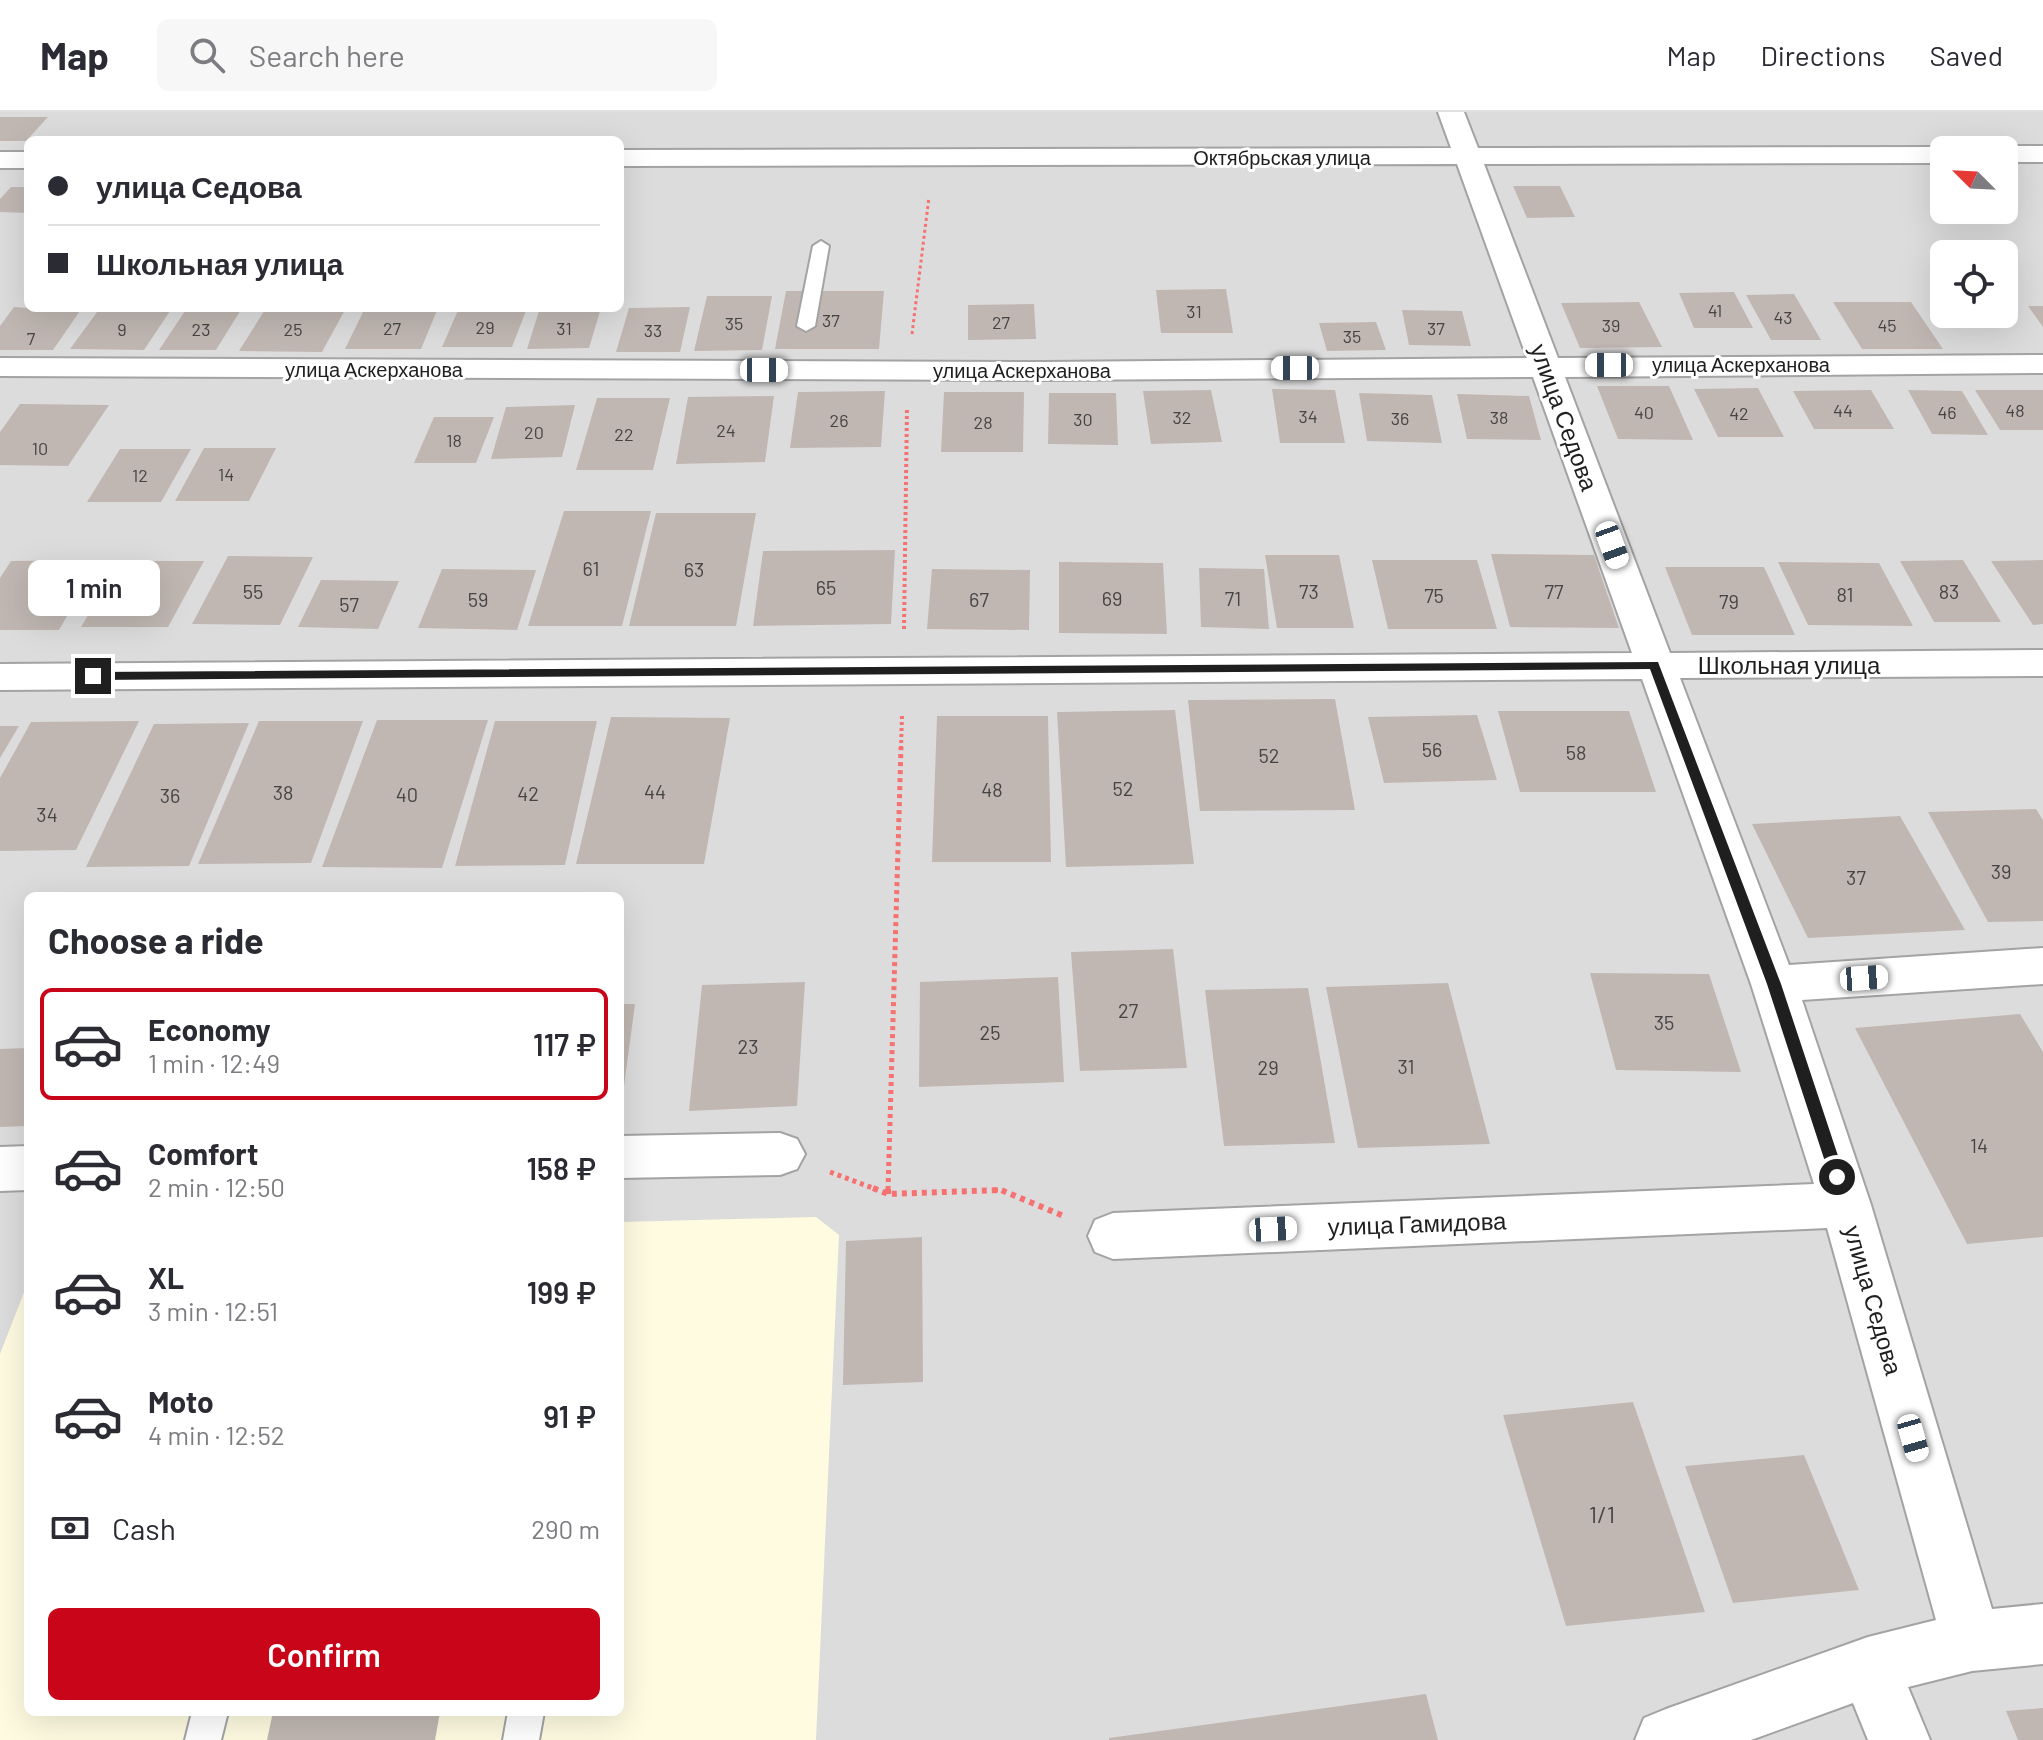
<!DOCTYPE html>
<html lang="en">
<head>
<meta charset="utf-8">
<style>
	:root { --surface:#fff; --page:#f7f7f7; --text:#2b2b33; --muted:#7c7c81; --line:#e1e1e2; --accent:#c90619 }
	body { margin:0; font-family:Barlow,sans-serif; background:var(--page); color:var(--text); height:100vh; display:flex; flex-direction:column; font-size:30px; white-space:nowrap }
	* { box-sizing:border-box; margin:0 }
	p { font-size:26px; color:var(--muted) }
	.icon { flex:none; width:44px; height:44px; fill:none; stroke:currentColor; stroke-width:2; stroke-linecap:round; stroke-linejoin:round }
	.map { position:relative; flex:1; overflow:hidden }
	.sheet { position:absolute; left:24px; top:780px; width:600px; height:824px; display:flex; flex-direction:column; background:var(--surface); border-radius:12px; box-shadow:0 8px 32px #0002 }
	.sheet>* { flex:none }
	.hud { position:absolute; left:24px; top:24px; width:600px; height:176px; border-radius:12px; box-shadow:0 8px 32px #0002; display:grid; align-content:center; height:176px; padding:0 24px; background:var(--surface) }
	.needle { width:52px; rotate:294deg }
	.buttons { position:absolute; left:1930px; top:24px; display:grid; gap:16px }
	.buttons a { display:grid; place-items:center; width:88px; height:88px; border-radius:12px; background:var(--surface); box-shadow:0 8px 32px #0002; font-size:40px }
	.end { position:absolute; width:36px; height:36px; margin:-18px; border:10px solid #1f1f1f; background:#fff; box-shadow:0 0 0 4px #fff }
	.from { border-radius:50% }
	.bubble { position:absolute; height:56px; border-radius:12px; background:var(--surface); box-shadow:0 8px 32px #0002; font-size:26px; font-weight:600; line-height:56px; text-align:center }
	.car { position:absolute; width:24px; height:48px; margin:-24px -12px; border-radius:10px; box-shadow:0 0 6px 2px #0007; background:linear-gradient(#fff 24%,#345 0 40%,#fff 0 76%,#345 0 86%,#fff 0) }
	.hud b { display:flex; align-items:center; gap:28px; height:76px; font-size:30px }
	.hud b+b { border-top:2px solid var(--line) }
	.hud i { width:20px; height:20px; background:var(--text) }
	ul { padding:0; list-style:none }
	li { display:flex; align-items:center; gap:24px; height:112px; margin:0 16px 12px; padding:0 8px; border:4px solid transparent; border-radius:12px }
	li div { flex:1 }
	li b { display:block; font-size:30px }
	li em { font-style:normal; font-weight:600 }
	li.on { border-color:var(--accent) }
	li>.icon { width:72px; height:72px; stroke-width:1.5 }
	h2 { padding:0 24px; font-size:36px; line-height:96px }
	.pay { display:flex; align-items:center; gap:20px; height:88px; padding:0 24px; font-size:30px }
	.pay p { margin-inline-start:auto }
	.primary-button { display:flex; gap:16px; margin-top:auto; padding:16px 24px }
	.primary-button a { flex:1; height:92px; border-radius:12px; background:var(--accent); color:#fff; font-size:32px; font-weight:600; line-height:92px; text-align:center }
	header { display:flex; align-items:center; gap:48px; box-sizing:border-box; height:112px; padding:0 40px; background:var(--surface); border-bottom:2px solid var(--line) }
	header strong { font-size:38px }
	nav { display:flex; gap:44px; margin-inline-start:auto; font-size:28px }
	.search { width:560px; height:72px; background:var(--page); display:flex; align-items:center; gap:20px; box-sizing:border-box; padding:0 28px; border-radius:12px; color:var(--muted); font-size:30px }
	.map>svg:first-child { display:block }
	.residential { fill:#dddcdd; fill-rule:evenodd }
	.education { fill:#fefbe1 }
	.building { fill:#c0b7b2 }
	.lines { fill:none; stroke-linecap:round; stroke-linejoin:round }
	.lane-casing { stroke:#a3a3a3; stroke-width:4 }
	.street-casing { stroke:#a3a3a3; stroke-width:4 }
	.path-far3 { stroke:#f67271; stroke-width:3; stroke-dasharray:3 3; stroke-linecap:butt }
	.path-far2 { stroke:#f67271; stroke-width:4; stroke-dasharray:3 3; stroke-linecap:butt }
	.path-far1 { stroke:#f67271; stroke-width:5; stroke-dasharray:4 4; stroke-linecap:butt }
	.path { stroke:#f67271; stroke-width:6; stroke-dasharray:5 5; stroke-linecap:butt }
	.lane { fill:#fff; fill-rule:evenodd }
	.street { fill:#fff; fill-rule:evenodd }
	.route { fill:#1f1f1f }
	.labels { text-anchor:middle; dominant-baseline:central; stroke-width:6; stroke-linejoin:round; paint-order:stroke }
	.far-number-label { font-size:18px; fill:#474544 }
	.far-street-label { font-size:20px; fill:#1f1f1f; stroke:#fff }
	.number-label { font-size:20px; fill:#474544 }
	.street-label { font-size:24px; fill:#1f1f1f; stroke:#fff }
	.near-number-label { font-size:24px; fill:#474544 }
</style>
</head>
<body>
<header>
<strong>Map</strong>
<div class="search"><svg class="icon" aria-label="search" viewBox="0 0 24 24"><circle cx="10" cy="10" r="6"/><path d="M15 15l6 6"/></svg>Search here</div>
<nav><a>Map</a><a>Directions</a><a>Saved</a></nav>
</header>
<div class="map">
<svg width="2043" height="1628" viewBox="0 0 2043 1628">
	<rect width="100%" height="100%" fill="#f0ece6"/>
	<path class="residential" d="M 0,0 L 2043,0 L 2043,1628 L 0,1628 ZM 28,28 L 620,28 L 620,196 L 28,196 ZM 1944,38 L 2004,38 L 2004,98 L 1944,98 ZM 1944,142 L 2004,142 L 2004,202 L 1944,202 ZM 28,784 L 620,784 L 620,1600 L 28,1600 Z"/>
	<path class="education" d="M 816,1105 L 839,1123 L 816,1628 L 0,1628 L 0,1242 L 28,1170 L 28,1600 L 620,1600 L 620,1110 Z"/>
	<g class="building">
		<path d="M 0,5 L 48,5 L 26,29 L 0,29 Z"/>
		<path d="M 1513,74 L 1560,74 L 1575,105 L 1527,106 Z"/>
		<path d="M 11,75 L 28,75 L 28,101 L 0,100 L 0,87 Z"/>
		<path d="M 1226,177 L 1233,221 L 1161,221 L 1156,178 Z"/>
		<path d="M 786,179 L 884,179 L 879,237 L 775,237 Z"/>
		<path d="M 1734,180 L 1753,216 L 1694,216 L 1679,181 Z"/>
		<path d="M 1794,182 L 1821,228 L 1771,228 L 1746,183 Z"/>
		<path d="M 707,184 L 772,184 L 762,238 L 694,239 Z"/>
		<path d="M 1639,190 L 1662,235 L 1580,236 L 1561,191 Z"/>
		<path d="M 1833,190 L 1911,190 L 1943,237 L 1862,237 Z"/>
		<path d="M 1034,192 L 1036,227 L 968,228 L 968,193 Z"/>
		<path d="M 2028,194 L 2043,194 L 2043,215 Z"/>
		<path d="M 14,195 L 28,196 L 82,196 L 53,238 L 0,238 L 0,214 Z"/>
		<path d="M 690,195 L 680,240 L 616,240 L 629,196 Z"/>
		<path d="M 100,196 L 172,196 L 144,238 L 70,237 Z"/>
		<path d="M 187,196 L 242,196 L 216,238 L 159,238 Z"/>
		<path d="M 266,196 L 346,196 L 322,240 L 239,239 Z"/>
		<path d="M 365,196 L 438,196 L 421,237 L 345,237 Z"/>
		<path d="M 459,196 L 527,196 L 512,235 L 442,235 Z"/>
		<path d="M 540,196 L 601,196 L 589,236 L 527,237 Z"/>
		<path d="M 1402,198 L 1462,199 L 1471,234 L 1409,233 Z"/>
		<path d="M 1376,210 L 1386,238 L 1327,239 L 1319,211 Z"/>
		<path d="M 1597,274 L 1669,274 L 1693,328 L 1618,327 Z"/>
		<path d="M 1758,276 L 1784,325 L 1718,325 L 1694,277 Z"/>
		<path d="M 1272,277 L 1335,278 L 1345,331 L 1280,331 Z"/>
		<path d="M 1211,278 L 1222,330 L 1151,332 L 1143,279 Z"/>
		<path d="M 1871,278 L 1894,317 L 1814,317 L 1793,279 Z"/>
		<path d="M 1908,278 L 1962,279 L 1988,323 L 1932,322 Z"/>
		<path d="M 1975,278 L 2043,278 L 2043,318 L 2000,318 Z"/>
		<path d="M 885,279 L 881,335 L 790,336 L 798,280 Z"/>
		<path d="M 944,280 L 1024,280 L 1023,340 L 941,340 Z"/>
		<path d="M 1049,281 L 1116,281 L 1118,333 L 1048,332 Z"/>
		<path d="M 1359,281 L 1432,283 L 1442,331 L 1367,329 Z"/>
		<path d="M 1457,282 L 1529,284 L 1541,328 L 1467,327 Z"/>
		<path d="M 774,284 L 765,350 L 676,352 L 688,285 Z"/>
		<path d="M 597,286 L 670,286 L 653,358 L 576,358 Z"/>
		<path d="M 20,292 L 109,293 L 68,354 L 0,353 L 0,320 Z"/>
		<path d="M 575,293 L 562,345 L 491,347 L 506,295 Z"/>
		<path d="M 434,305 L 494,305 L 476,351 L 414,351 Z"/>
		<path d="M 204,336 L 276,336 L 249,389 L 175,389 Z"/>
		<path d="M 120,337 L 191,337 L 161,390 L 87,390 Z"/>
		<path d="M 564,399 L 651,399 L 622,514 L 528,514 Z"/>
		<path d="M 656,401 L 756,401 L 736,514 L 629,514 Z"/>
		<path d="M 895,438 L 891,512 L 753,514 L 763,439 Z"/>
		<path d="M 1491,442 L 1594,443 L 1619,516 L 1510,515 Z"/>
		<path d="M 1265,443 L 1339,443 L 1354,516 L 1277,516 Z"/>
		<path d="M 228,444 L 313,445 L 280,513 L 192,512 Z"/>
		<path d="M 99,448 L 59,518 L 0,518 L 0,466 L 11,449 Z"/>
		<path d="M 1372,448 L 1477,448 L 1497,517 L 1388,517 Z"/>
		<path d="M 1963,448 L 2001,510 L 1934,510 L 1900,449 Z"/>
		<path d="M 2043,448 L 2043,512 L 2033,513 L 1991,449 Z"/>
		<path d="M 120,449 L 204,449 L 168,515 L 81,515 Z"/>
		<path d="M 1059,450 L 1163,451 L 1167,522 L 1059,521 Z"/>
		<path d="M 1778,450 L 1879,451 L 1913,514 L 1808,513 Z"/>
		<path d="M 1665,455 L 1764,455 L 1795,523 L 1692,523 Z"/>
		<path d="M 1199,456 L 1264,457 L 1269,517 L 1201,515 Z"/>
		<path d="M 442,457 L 536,458 L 517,518 L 418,516 Z"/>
		<path d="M 932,457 L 1030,458 L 1029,518 L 927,517 Z"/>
		<path d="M 321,468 L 399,469 L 378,517 L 298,515 Z"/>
		<path d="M 1335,587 L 1355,698 L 1200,699 L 1188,588 Z"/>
		<path d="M 1175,598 L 1194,752 L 1066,755 L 1057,600 Z"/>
		<path d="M 1498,599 L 1629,599 L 1656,680 L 1520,680 Z"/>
		<path d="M 1477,603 L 1497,668 L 1384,671 L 1368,605 Z"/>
		<path d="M 937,604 L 1048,604 L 1051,750 L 932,750 Z"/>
		<path d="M 611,605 L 730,606 L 704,752 L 576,752 Z"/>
		<path d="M 377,608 L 488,608 L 442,756 L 322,755 Z"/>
		<path d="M 139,609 L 76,738 L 0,739 L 0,666 L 31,610 Z"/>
		<path d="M 259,609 L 363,609 L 311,751 L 198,752 Z"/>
		<path d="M 495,609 L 597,609 L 565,753 L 455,754 Z"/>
		<path d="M 249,611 L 189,754 L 86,755 L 154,612 Z"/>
		<path d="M 0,614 L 19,614 L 0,646 Z"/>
		<path d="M 2036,697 L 2043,708 L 2043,809 L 1988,810 L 1928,700 Z"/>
		<path d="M 1900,704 L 1965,818 L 1808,826 L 1752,712 Z"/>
		<path d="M 1173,837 L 1187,956 L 1080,959 L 1071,840 Z"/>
		<path d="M 1590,861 L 1709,862 L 1741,960 L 1616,958 Z"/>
		<path d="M 1058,865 L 1064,970 L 919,975 L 920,870 Z"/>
		<path d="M 805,870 L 797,994 L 689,999 L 702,873 Z"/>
		<path d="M 1448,871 L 1490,1032 L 1358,1036 L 1326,875 Z"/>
		<path d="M 1308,876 L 1335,1031 L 1224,1034 L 1205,878 Z"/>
		<path d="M 620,892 L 635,892 L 622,989 L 620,989 Z"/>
		<path d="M 2020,902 L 2043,940 L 2043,1125 L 1967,1132 L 1855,916 Z"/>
		<path d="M 28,936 L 28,1014 L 0,1015 L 0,937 Z"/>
		<path d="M 922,1125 L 923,1270 L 843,1273 L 846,1129 Z"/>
		<path d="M 1633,1290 L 1705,1500 L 1566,1514 L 1503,1303 Z"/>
		<path d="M 1804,1343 L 1859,1478 L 1733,1491 L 1685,1354 Z"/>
		<path d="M 1426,1582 L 1438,1628 L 1109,1628 L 1109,1626 Z"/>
		<path d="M 2043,1596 L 2043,1628 L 2018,1628 L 2006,1599 Z"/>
		<path d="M 273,1600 L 440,1600 L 435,1628 L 267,1628 Z"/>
	</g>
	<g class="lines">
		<defs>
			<g id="lane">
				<path d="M 821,129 L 829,134 L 815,214 L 806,219 L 797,214 L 813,134 Z"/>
				<path d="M 192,1600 L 228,1600 L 221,1628 L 185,1628 Z"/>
				<path d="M 508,1600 L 544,1600 L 539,1628 L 503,1628 Z"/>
			</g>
			<g id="street">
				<path d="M 1438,0 L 1464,0 L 1478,36 L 1944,35 L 1954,38 L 1944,38 L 1944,51 L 1484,52 L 1558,246 L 2043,243 L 2043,261 L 1565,265 L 1670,541 L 2043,538 L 2043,564 L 1680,566 L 1789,853 L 2043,836 L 2043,872 L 1802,888 L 1871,1093 L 1992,1497 L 2043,1492 L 2043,1552 L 1972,1559 L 1908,1575 L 1930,1628 L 1868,1628 L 1853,1591 L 1751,1628 L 1635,1628 L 1644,1606 L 1666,1597 L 1868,1525 L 1936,1508 L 1827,1116 L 1113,1147 L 1095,1140 L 1088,1124 L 1095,1108 L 1113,1101 L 1814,1072 L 1751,872 L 1642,567 L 0,578 L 0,552 L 1632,541 L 1533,265 L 1044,268 L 0,264 L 0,246 L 1044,250 L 1527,246 L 1457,52 L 620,54 L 620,38 L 1451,36 Z"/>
				<path d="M 2004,34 L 2043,34 L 2043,50 L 2004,50 L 2004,38 L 1993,38 Z"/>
				<rect x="0" y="40" width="28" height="16"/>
				<path d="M 780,1021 L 797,1027 L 805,1042 L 797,1057 L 780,1063 L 620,1066 L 620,1024 Z"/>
				<path d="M 28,1034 L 28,1078 L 0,1079 L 0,1035 Z"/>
			</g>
		</defs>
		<use href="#lane" class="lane-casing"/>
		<use href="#street" class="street-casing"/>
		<path class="path-far3" d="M 912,222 L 929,85"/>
		<g class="path-far2">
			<path d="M 904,517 L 907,295"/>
			<path d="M 901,637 L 902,603"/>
		</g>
		<g class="path-far1">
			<path d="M 830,1060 L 878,1078"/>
			<path d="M 888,1078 L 901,635"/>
			<path d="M 994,1078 L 1002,1078"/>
		</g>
		<g class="path">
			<path d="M 873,1076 L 888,1082 L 1001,1078 L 1066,1105"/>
			<path d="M 888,1082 L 888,1076"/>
		</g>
		<use href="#lane" class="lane"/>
		<use href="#street" class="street"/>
	</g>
	<path class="route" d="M 1658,550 L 1781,872 L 1845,1065 L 1837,1072 L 1830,1065 L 1767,872 L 1650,557 L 93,568 L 88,564 L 93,560 Z"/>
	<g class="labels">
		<g class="far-number-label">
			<text x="1715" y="198">41</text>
			<text x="1194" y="199">31</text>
			<text x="1783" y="205">43</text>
			<text x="831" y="208">37</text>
			<text x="1001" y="210">27</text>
			<text x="734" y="211">35</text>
			<text x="1611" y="213">39</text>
			<text x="1887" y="213">45</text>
			<text x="485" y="215">29</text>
			<text x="392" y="216">27</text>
			<text x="564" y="216">31</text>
			<text x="1436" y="216">37</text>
			<text x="122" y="217">9</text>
			<text x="201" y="217">23</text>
			<text x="293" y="217">25</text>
			<text x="653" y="218">33</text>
			<text x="1352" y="224">35</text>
			<text x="31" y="226">7</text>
			<text x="1843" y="298">44</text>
			<text x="2015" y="298">48</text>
			<text x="1644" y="300">40</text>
			<text x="1947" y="300">46</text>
			<text x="1739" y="301">42</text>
			<text x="1308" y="304">34</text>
			<text x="1182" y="305">32</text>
			<text x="1499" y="305">38</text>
			<text x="1400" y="306">36</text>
			<text x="1083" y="307">30</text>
			<text x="839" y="308">26</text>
			<text x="983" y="310">28</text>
			<text x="726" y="318">24</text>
			<text x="534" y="320">20</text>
			<text x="624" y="322">22</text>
			<text x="454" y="328">18</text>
			<text x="40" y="336">10</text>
			<text x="226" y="362">14</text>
			<text x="140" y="363">12</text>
		</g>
		<g class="far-street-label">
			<text x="1282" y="45">Октябрьская улица</text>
			<text x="1741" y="252">улица Аскерханова</text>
			<text x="374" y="257">улица Аскерханова</text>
			<text x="1022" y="258">улица Аскерханова</text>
		</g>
		<g class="number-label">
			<text x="591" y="456">61</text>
			<text x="694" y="457">63</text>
			<text x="826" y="475">65</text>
			<text x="253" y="479">55</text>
			<text x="1309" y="479">73</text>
			<text x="1554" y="479">77</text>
			<text x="1949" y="479">83</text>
			<text x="1845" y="482">81</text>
			<text x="1434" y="483">75</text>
			<text x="1112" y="486">69</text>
			<text x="1233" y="486">71</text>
			<text x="478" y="487">59</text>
			<text x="979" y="487">67</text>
			<text x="1729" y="489">79</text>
			<text x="349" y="492">57</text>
			<text x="1432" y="637">56</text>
			<text x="1576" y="640">58</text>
			<text x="1269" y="643">52</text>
			<text x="1123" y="676">52</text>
			<text x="992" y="677">48</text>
			<text x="655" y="679">44</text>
			<text x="283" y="680">38</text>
			<text x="528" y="681">42</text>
			<text x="407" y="682">40</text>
			<text x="170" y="683">36</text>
			<text x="47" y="702">34</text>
			<text x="2001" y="759">39</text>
			<text x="1856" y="765">37</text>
			<text x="1128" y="898">27</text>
			<text x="1664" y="910">35</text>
			<text x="990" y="920">25</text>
			<text x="748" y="934">23</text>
			<text x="1406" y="954">31</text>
			<text x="1268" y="955">29</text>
			<text x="1979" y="1033">14</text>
		</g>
		<g class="street-label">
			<text transform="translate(1565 305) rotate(70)">улица Седова</text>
			<text x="1789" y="552">Школьная улица</text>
			<text transform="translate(1417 1111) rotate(-2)">улица Гамидова</text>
			<text transform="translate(1874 1188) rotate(74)">улица Седова</text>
		</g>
		<g class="near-number-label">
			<text x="1602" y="1401">1/1</text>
		</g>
	</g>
</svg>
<div class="buttons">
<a><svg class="needle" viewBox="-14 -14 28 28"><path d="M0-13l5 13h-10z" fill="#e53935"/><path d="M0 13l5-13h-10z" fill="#7c7c81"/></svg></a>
<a><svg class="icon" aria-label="locate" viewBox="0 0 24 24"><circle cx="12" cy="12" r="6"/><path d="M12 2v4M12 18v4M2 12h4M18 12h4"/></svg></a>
</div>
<i class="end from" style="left:1837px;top:1065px"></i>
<i class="end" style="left:93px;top:564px"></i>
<div class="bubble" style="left:28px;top:448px;width:132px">1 min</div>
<i class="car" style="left:1609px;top:253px;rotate:270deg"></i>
<i class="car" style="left:1295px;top:256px;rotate:270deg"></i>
<i class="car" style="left:764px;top:258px;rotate:90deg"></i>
<i class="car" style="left:1612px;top:433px;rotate:160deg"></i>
<i class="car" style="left:1864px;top:866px;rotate:86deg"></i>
<i class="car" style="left:1273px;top:1117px;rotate:87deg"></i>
<i class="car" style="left:1913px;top:1326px;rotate:164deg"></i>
<div class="hud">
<b><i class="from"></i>улица Седова</b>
<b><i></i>Школьная улица</b>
</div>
<section class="sheet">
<h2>Choose a ride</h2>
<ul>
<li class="on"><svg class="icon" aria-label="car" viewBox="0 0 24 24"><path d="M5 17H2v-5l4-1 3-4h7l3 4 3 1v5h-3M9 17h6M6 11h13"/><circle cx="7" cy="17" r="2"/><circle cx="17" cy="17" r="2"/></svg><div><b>Economy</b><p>1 min · 12:49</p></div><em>117 ₽</em></li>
<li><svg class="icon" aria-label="car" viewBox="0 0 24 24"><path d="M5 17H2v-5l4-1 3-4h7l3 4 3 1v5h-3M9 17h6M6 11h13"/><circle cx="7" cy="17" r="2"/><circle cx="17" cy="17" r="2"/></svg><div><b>Comfort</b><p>2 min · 12:50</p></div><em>158 ₽</em></li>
<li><svg class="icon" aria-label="car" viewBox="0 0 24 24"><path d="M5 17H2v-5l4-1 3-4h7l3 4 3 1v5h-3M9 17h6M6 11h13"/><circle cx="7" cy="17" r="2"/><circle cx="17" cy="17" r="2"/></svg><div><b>XL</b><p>3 min · 12:51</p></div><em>199 ₽</em></li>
<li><svg class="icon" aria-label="car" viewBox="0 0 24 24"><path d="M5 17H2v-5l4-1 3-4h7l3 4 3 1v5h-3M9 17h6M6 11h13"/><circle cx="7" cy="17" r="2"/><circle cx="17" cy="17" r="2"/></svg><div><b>Moto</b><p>4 min · 12:52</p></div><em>91 ₽</em></li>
</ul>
<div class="pay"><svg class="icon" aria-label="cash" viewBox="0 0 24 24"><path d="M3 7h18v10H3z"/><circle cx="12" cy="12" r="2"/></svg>Cash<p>290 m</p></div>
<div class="primary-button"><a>Confirm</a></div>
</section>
</div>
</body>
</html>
